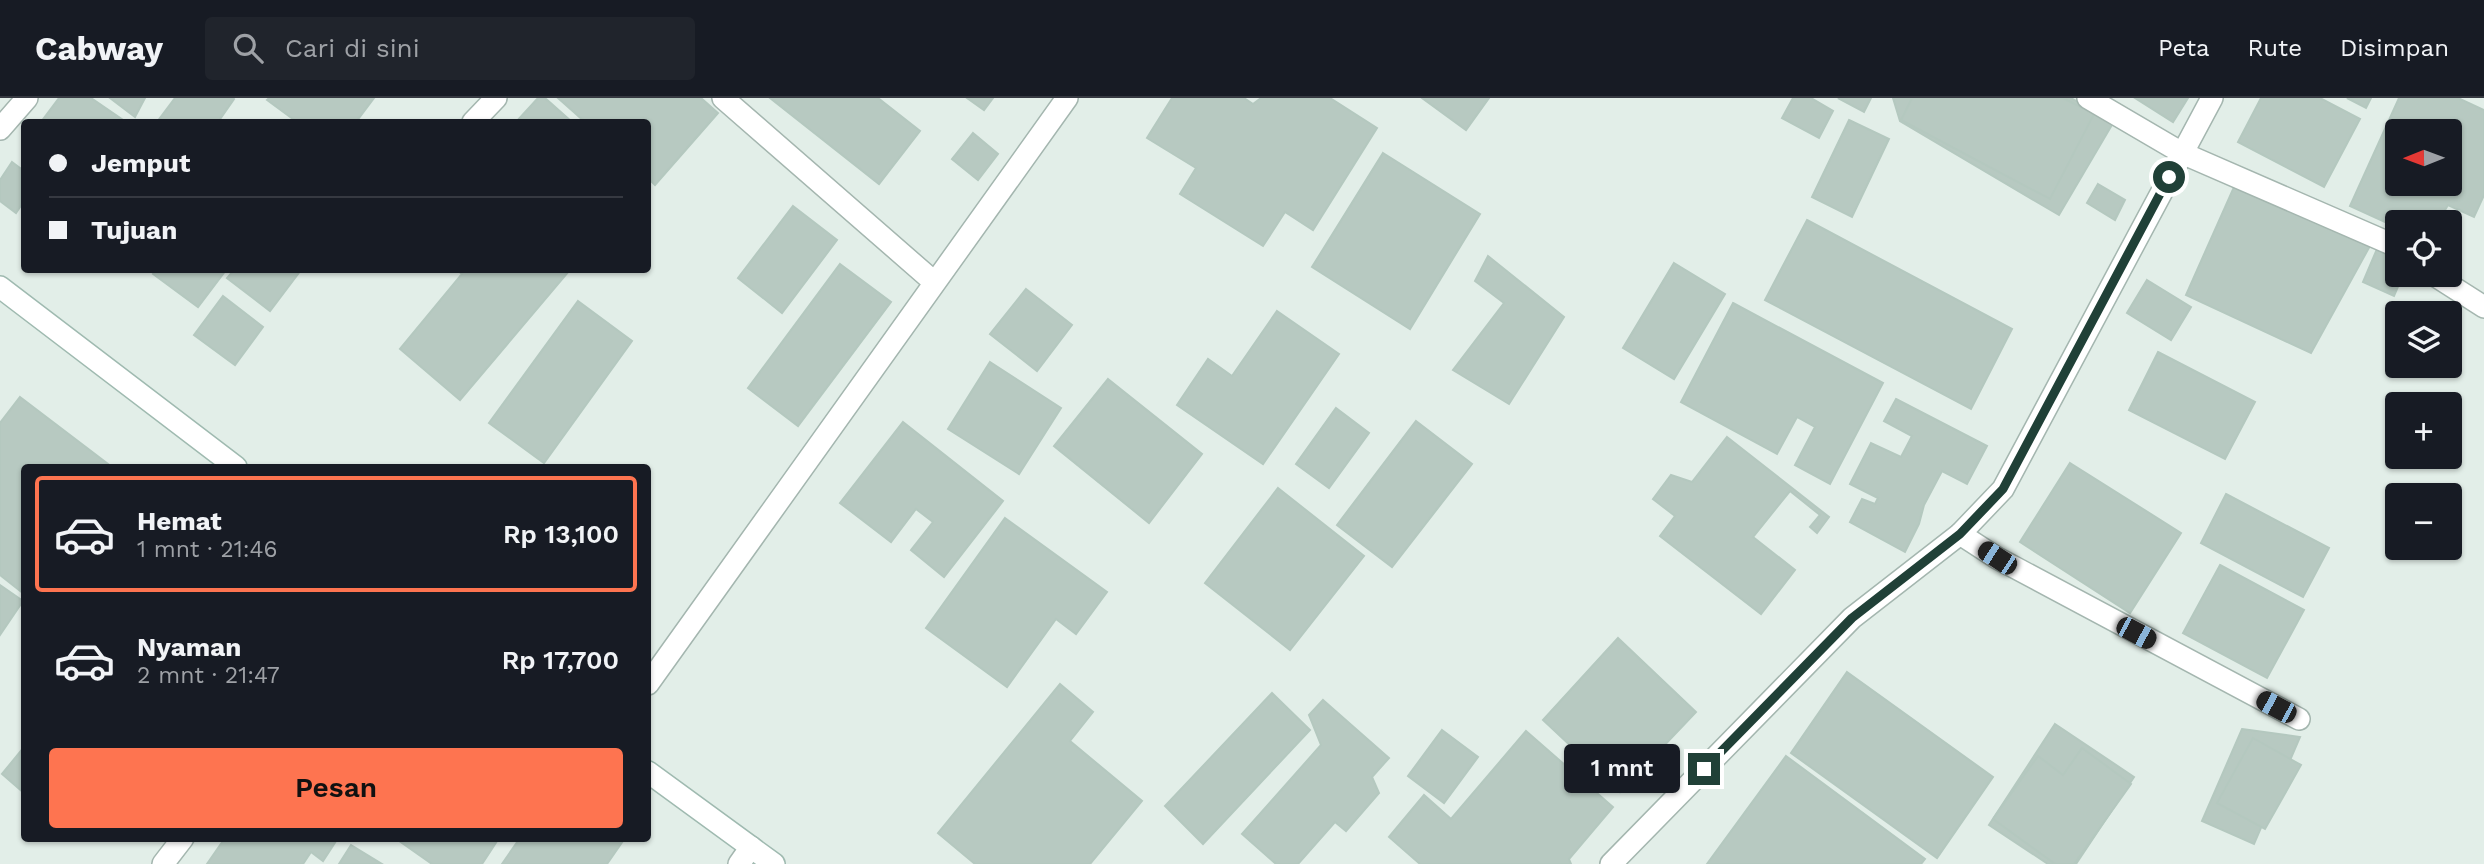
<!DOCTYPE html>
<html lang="id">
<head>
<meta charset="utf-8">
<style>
	:root { --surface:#171b24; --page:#20242c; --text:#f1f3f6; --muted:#9ea1a6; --line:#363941; --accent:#fe7450 }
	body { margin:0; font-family:"Work Sans",sans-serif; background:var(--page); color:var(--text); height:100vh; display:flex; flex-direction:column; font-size:26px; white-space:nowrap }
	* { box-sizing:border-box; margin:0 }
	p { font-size:23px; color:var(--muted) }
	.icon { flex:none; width:38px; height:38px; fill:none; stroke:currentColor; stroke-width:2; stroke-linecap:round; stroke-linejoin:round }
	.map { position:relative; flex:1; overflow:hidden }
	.side { position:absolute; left:21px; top:366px; width:630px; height:378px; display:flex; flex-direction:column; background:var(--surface); border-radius:7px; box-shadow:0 2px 5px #0004 }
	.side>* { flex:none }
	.top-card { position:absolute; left:21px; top:21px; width:630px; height:154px; border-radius:7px; box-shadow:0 2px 5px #0004; display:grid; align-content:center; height:154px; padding:0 28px; background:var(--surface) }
	.needle { width:46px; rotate:269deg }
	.tools { position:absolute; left:2385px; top:21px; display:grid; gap:14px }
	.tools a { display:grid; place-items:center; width:77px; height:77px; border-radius:7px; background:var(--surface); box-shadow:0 2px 5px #0004; font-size:35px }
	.end { position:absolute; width:32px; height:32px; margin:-16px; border:9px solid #204037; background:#fff; box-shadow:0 0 0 4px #fff }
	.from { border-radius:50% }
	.bubble { position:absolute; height:49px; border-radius:7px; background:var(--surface); box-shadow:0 2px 5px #0004; font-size:23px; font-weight:600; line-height:49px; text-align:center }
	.car { position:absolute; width:21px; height:42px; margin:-21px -10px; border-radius:9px; box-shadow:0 0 5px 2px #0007; background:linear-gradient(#222 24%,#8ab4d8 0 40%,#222 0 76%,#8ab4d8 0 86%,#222 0) }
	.top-card b { display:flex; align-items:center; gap:24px; height:66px; font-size:26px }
	.top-card b+b { border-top:2px solid var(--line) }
	.top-card i { width:18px; height:18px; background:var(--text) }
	ul { padding:12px 0 0; list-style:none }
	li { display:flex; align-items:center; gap:21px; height:116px; margin:0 14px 10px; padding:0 14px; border:4px solid transparent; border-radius:7px }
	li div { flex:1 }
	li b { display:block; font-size:26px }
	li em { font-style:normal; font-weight:600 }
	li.active { border-color:var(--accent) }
	li>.icon { width:63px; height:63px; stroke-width:1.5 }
	.cta { display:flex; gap:14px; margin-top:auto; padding:14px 28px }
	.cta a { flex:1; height:80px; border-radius:7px; background:var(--accent); color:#111; font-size:28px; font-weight:600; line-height:80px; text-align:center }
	header { display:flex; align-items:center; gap:42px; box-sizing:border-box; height:98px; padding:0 35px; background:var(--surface); border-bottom:2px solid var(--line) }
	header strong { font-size:33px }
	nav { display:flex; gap:38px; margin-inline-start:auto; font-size:24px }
	.search { width:490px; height:63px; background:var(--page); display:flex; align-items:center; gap:18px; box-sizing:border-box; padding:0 24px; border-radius:7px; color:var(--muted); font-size:26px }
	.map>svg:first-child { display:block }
	.building { fill:#b7c9c1; stroke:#b4c8bf; stroke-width:2; fill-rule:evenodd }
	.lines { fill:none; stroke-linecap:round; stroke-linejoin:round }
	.street-casing { stroke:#a4b6af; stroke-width:24 }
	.secondary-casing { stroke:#9fbab0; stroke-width:24 }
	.street { stroke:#fff; stroke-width:21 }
	.secondary { stroke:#fff; stroke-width:21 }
	.route { stroke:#204037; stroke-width:9 }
</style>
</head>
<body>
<header>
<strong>Cabway</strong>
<div class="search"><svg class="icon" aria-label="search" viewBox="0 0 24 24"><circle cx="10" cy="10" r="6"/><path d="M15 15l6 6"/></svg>Cari di sini</div>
<nav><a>Peta</a><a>Rute</a><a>Disimpan</a></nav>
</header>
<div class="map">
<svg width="2484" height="766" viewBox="0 0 2484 766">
	<rect width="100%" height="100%" fill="#e2eee8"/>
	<g class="building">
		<path d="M 59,0 L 91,0 L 126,24 L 41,24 Z"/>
		<path d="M 110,0 L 145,0 L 135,19 Z"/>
		<path d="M 175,0 L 233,0 L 234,1 L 218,24 L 157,24 Z"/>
		<path d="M 269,0 L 374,0 L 356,24 L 297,24 L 267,2 Z"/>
		<path d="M 538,0 L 545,0 L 572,24 L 516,24 Z"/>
		<path d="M 558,0 L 701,0 L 718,15 L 655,87 L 648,80 L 648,24 L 585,24 Z"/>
		<path d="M 770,0 L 878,0 L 920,33 L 879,86 Z"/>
		<path d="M 967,0 L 993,0 L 984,12 Z"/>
		<path d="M 1172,0 L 1244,0 L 1253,6 L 1261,0 L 1330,0 L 1377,30 L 1313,132 L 1285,114 L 1263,148 L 1180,96 L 1196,70 L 1147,40 Z"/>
		<path d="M 1422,0 L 1489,0 L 1466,32 Z"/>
		<path d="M 1793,0 L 1811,0 L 1833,13 L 1819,40 L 1782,20 Z"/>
		<path d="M 1838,0 L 1871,0 L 1864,14 Z"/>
		<path d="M 1893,0 L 2071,0 L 2113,25 L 2059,117 L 1900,23 Z"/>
		<path d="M 1912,0 L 2063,0 L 2094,16 L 2050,101 L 1901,22 Z"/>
		<path d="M 2135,0 L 2188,0 L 2173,24 Z"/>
		<path d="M 2261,0 L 2320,0 L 2360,21 L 2324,89 L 2238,44 Z"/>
		<path d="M 2347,0 L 2371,0 L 2366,10 Z"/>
		<path d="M 2399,0 L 2458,0 L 2484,12 L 2484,97 L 2474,119 L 2448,107 L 2438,124 L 2398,124 L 2398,130 L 2350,108 ZM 2398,33 L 2450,33 L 2450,86 L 2398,86 Z"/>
		<path d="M 1849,22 L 1889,41 L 1852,119 L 1812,99 Z"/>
		<path d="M 973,35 L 998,56 L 978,82 L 952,61 Z"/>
		<path d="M 1383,55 L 1480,116 L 1410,231 L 1312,169 Z"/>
		<path d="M 12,64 L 24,73 L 24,103 L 16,115 L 0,103 L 0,82 Z"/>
		<path d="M 2098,86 L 2125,102 L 2115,122 L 2087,105 Z"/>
		<path d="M 2234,89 L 2371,146 L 2311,255 L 2186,197 Z"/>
		<path d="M 793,108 L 837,142 L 782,215 L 738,180 Z"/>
		<path d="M 1807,122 L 2012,231 L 1971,311 L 1765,202 Z"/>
		<path d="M 2377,151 L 2398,160 L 2398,177 L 2403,177 L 2394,198 L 2363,184 Z"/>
		<path d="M 1488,158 L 1564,219 L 1509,306 L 1453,272 L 1504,205 L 1475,183 Z"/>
		<path d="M 1674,165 L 1725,196 L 1674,281 L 1623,250 Z"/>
		<path d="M 840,166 L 891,204 L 798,328 L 748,290 Z"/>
		<path d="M 157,172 L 226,172 L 198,209 L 153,176 Z"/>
		<path d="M 234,172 L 301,172 L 270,213 L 227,180 Z"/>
		<path d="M 457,172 L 569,173 L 460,302 L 400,251 L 462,176 Z"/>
		<path d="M 2147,182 L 2191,209 L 2171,242 L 2127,215 Z"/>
		<path d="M 1026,191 L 1072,227 L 1037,273 L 990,236 Z"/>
		<path d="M 223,198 L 263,229 L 235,267 L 194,237 Z"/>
		<path d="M 578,203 L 632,243 L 544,365 L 489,325 Z"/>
		<path d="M 1733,205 L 1883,285 L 1830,386 L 1795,367 L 1815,329 L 1797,319 L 1777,356 L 1681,304 Z"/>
		<path d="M 1277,213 L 1339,256 L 1263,366 L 1177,307 L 1208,261 L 1232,278 Z"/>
		<path d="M 2158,254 L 2255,304 L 2225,361 L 2129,312 Z"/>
		<path d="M 990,264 L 1061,310 L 1019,376 L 948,331 Z"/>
		<path d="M 1108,281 L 1202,356 L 1149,425 L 1054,348 Z"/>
		<path d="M 20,299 L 112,369 L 24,369 L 24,496 L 0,477 L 0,325 Z"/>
		<path d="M 1896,301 L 1987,348 L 1967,386 L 1942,373 L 1924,407 L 1919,426 L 1905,454 L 1850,424 L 1862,401 L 1875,406 L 1878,400 L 1850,386 L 1871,345 L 1901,359 L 1912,338 L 1884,323 Z"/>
		<path d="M 1336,310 L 1369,335 L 1329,390 L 1296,366 Z"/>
		<path d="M 1416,323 L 1472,366 L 1392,469 L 1337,427 Z"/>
		<path d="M 903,324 L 1003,403 L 944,479 L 911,452 L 933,424 L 916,411 L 891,444 L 840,405 Z"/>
		<path d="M 1727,339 L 1829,419 L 1817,435 L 1810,429 L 1820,417 L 1790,393 L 1753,439 L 1795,472 L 1761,516 L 1660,438 L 1675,418 L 1653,401 L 1671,377 L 1692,384 Z"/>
		<path d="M 2070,365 L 2181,435 L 2130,515 L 2020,444 Z"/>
		<path d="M 1278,390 L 1364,458 L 1290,552 L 1205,485 Z"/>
		<path d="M 2226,396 L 2329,450 L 2303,499 L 2201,445 Z"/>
		<path d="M 1005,420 L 1107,494 L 1076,536 L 1056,521 L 1007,589 L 926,530 Z"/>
		<path d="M 2220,467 L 2304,512 L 2267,580 L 2183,535 Z"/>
		<path d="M 0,487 L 23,503 L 0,537 Z"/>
		<path d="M 1618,540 L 1696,614 L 1620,694 L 1543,622 Z"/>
		<path d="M 1847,574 L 1993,679 L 1937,760 L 1791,655 Z"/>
		<path d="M 1060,586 L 1093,614 L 1070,643 L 1142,703 L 1090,766 L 975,766 L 938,735 Z"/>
		<path d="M 1272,595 L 1310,632 L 1203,746 L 1165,708 Z"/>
		<path d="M 1323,602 L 1389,660 L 1372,679 L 1379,695 L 1346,733 L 1335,724 L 1298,766 L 1276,766 L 1242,736 L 1321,647 L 1309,617 Z"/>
		<path d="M 2055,626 L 2134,679 L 2076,766 L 2048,766 L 1989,727 Z"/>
		<path d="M 2242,631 L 2300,639 L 2254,746 L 2202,723 Z"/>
		<path d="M 1442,632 L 1478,659 L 1444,705 L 1408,678 Z"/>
		<path d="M 1526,633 L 1613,709 L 1569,761 L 1571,766 L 1420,766 L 1389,739 L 1424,697 L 1451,721 Z"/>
		<path d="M 2253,640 L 2301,667 L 2265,731 L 2217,705 Z"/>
		<path d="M 24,649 L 24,695 L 2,676 Z"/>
		<path d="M 2082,650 L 2131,686 L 2074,766 L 2055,766 L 1993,721 L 2038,658 L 2063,677 Z"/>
		<path d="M 1786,658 L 1925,761 L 1921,766 L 1707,766 Z"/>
		<path d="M 225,740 L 338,740 L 323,763 L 311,754 L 303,766 L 207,766 Z"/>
		<path d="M 395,740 L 499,740 L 482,766 L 432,766 Z"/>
		<path d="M 520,740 L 625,740 L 607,766 L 502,766 Z"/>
		<path d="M 351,747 L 382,766 L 339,766 Z"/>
	</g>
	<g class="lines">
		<defs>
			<g id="street">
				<path d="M 723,0 L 934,184"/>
				<path d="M 2088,0 L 2182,55 L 2398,149"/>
				<path d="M 473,24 L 496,0"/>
				<path d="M 0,31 L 27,0"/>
				<path d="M 2434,177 L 2484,209"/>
				<path d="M 1960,436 L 1997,460 L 2299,621"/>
				<path d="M 648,586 L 1067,0"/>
				<path d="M 163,766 L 183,740"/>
				<path d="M 739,766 L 751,749"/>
				<path d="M 1611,766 L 1852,520 L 1960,436 L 2003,391 L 2212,0"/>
			</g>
			<g id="secondary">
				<path d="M 0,189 L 236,369"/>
				<path d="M 648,674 L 774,766"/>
			</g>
		</defs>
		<use href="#street" class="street-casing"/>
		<use href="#secondary" class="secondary-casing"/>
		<use href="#street" class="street"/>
		<use href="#secondary" class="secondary"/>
	</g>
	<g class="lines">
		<path class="route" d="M 1704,671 L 1852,520 L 1960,436 L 2003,391 L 2169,79"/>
	</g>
</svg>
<div class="tools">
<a><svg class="needle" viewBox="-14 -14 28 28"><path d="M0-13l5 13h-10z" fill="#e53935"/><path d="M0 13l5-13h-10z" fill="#9ea1a6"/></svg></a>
<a><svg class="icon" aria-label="locate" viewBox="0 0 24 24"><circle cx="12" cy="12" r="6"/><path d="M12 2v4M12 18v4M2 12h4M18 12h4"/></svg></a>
<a><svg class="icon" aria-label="layers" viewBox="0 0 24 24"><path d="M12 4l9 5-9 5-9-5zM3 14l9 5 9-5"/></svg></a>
<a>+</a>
<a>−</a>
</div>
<i class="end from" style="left:2169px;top:79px"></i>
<i class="end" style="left:1704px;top:671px"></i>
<div class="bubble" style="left:1564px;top:646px;width:116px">1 mnt</div>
<i class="car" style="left:1997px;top:460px;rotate:303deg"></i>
<i class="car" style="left:2136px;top:535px;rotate:118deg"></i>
<i class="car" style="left:2276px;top:609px;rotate:298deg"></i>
<div class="top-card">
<b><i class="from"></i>Jemput</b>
<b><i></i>Tujuan</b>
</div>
<section class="side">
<ul>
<li class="active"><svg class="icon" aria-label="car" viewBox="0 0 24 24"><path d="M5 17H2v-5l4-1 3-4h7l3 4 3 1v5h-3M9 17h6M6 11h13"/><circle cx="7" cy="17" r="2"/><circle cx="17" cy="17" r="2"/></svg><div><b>Hemat</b><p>1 mnt · 21:46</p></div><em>Rp 13,100</em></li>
<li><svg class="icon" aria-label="car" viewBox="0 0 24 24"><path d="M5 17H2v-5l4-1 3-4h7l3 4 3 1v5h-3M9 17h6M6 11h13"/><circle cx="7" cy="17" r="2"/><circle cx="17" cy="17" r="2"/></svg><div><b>Nyaman</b><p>2 mnt · 21:47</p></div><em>Rp 17,700</em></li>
</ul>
<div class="cta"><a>Pesan</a></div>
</section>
</div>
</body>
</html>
